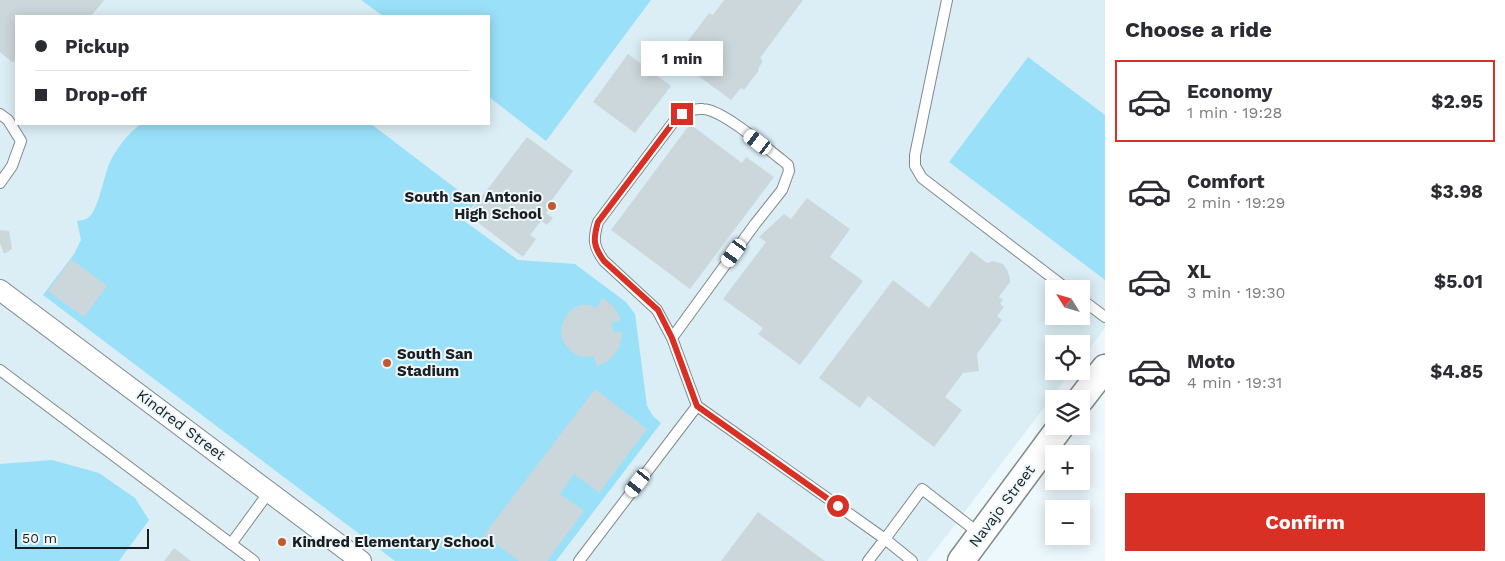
<!DOCTYPE html>
<html lang="en">
<head>
<meta charset="utf-8">
<style>
	:root { --surface:#fff; --page:#f7f7f7; --text:#2b2b33; --muted:#7c7c81; --line:#e1e1e2; --accent:#d93025 }
	body { margin:0; font-family:"Work Sans",sans-serif; background:var(--page); color:var(--text); height:100vh; display:flex; flex-direction:column; font-size:19px; white-space:nowrap }
	* { box-sizing:border-box; margin:0 }
	p { font-size:16px; color:var(--muted) }
	.icon { flex:none; width:28px; height:28px; fill:none; stroke:currentColor; stroke-width:2; stroke-linecap:round; stroke-linejoin:round }
	.map { position:relative; flex:1; overflow:hidden }
	.drawer { display:flex; flex-direction:column; background:var(--surface); width:400px }
	.drawer>* { flex:none }
	.hud { position:absolute; left:15px; top:15px; width:475px; height:110px; border-radius:0px; box-shadow:0 2px 12px #0003; display:grid; align-content:center; height:110px; padding:0 20px; background:var(--surface) }
	.needle { width:32px; rotate:307deg }
	.tools { position:absolute; left:1045px; top:280px; display:grid; gap:10px }
	.tools a { display:grid; place-items:center; width:45px; height:45px; border-radius:0px; background:var(--surface); box-shadow:0 2px 12px #0003; font-size:25px }
	.scale { position:absolute; left:15px; bottom:12px; width:134px; box-sizing:border-box; padding-left:5px; border:2px solid #1a1e20; border-top:0; font-size:14px; line-height:18px; white-space:nowrap; color:#1a1e20; -webkit-text-stroke:4px #edf8fc; paint-order:stroke }
	.end { position:absolute; width:22px; height:22px; margin:-11px; border:6px solid #d93025; background:#fff; box-shadow:0 0 0 2px #fff }
	.from { border-radius:50% }
	.bubble { position:absolute; height:35px; border-radius:0px; background:var(--surface); box-shadow:0 2px 12px #0003; font-size:16px; font-weight:700; line-height:35px; text-align:center }
	.car { position:absolute; width:15px; height:30px; margin:-15px -8px; border-radius:6px; box-shadow:0 0 4px 1px #0007; background:linear-gradient(#fff 24%,#345 0 40%,#fff 0 76%,#345 0 86%,#fff 0) }
	.hud b { display:flex; align-items:center; gap:18px; height:48px; font-size:19px }
	.hud b+b { border-top:1px solid var(--line) }
	.hud i { width:12px; height:12px; background:var(--text) }
	ul { padding:0; list-style:none }
	li { display:flex; align-items:center; gap:15px; height:82px; margin:0 10px 8px; padding:0 10px; border:2px solid transparent; border-radius:0px }
	li div { flex:1 }
	li b { display:block; font-size:19px }
	li em { font-style:normal; font-weight:700 }
	li.selected { border-color:var(--accent) }
	li>.icon { width:45px; height:45px; stroke-width:1.5 }
	h2 { padding:0 20px; font-size:22px; line-height:60px }
	.cta { display:flex; gap:10px; margin-top:auto; padding:10px 20px }
	.cta a { flex:1; height:58px; border-radius:0px; background:var(--accent); color:#fff; font-size:20px; font-weight:700; line-height:58px; text-align:center }
	main { display:flex; flex:1; min-height:0 }
	.map>svg:first-child { display:block }
	.built { fill:#dbeef5; fill-rule:evenodd }
	.green { fill:#9ae0f8 }
	.building { fill:#ccd7db }
	.lines { fill:none; stroke-linecap:round; stroke-linejoin:round }
	.service-casing { stroke:#7f898d; stroke-width:12 }
	.minor-casing { stroke:#7f898d; stroke-width:22 }
	.tertiary-casing { stroke:#7f898d; stroke-width:29 }
	.service { stroke:#fff; stroke-width:10 }
	.minor { stroke:#fff; stroke-width:20 }
	.tertiary { stroke:#fff; stroke-width:26 }
	.route { stroke:#d93025; stroke-width:6 }
	.poi-dot { fill:#c15a2e; stroke:#edf8fc; stroke-width:2 }
	.labels { text-anchor:middle; dominant-baseline:central; stroke-width:4; stroke-linejoin:round; paint-order:stroke }
	.poi-label { font-size:15px; font-weight:bold; fill:#1a1e20; stroke:#edf8fc; text-anchor:start }
	.street-label { font-size:15px; fill:#1a1e20; stroke:#edf8fc }
</style>
</head>
<body>
<main>
<div class="map">
<svg width="1105" height="561" viewBox="0 0 1105 561">
	<rect width="100%" height="100%" fill="#edf8fc"/>
	<path class="built" d="M 0,0 L 1105,0 L 1105,328 L 1081,359 L 1081,344 L 1054,344 L 1054,371 L 1072,371 L 927,561 L 0,561 ZM 16,16 L 489,16 L 489,124 L 16,124 ZM 1054,289 L 1081,289 L 1081,316 L 1054,316 Z"/>
	<g class="green">
		<path d="M 361,0 L 651,0 L 546,141 L 489,97 L 489,16 L 383,16 Z"/>
		<path d="M 1028,57 L 1105,115 L 1105,280 L 949,162 Z"/>
		<path d="M 141,124 L 371,124 L 475,203 L 463,220 L 518,260 L 575,264 L 626,302 L 635,314 L 647,406 L 653,416 L 661,423 L 556,561 L 395,561 L 43,295 L 74,254 L 81,240 L 77,221 C 80,220 85,220 88,218 C 98,211 104,176 109,164 C 116,149 128,133 141,124 Z"/>
		<path d="M 52,460 L 99,473 L 135,498 L 149,520 L 119,561 L 0,561 L 0,464 Z"/>
	</g>
	<g class="building">
		<path d="M 0,0 L 104,0 L 92,15 L 94,16 L 16,16 L 16,61 L 12,62 L 0,52 Z"/>
		<path d="M 724,0 L 803,0 L 760,58 L 763,61 L 758,69 L 759,70 L 744,90 L 741,88 L 731,100 L 678,61 L 688,48 L 685,45 L 709,13 L 713,15 Z"/>
		<path d="M 628,54 L 671,86 L 635,133 L 593,102 Z"/>
		<path d="M 690,124 L 742,163 L 746,157 L 774,177 L 690,289 L 611,230 Z"/>
		<path d="M 527,137 L 573,171 L 552,200 L 554,202 L 546,213 L 553,218 L 547,225 L 541,221 L 530,235 L 536,239 L 523,257 L 468,215 Z"/>
		<path d="M 807,198 L 850,229 L 830,257 L 863,281 L 800,365 L 758,334 L 763,328 L 723,299 L 766,242 L 759,237 L 784,214 L 791,219 Z"/>
		<path d="M 0,230 L 9,231 L 12,249 L 4,254 L 0,243 Z"/>
		<path d="M 971,251 L 987,263 L 993,261 L 1003,264 L 1007,270 L 1010,278 L 1010,282 L 999,297 L 1003,300 L 1000,304 L 1004,307 L 997,316 L 1002,320 L 977,354 L 979,371 L 963,373 L 945,397 L 962,410 L 934,447 L 868,396 L 860,408 L 819,378 L 893,280 L 929,308 Z"/>
		<path d="M 71,259 L 107,286 L 84,317 L 48,291 Z"/>
		<path d="M 602,298 L 613,306 L 617,312 L 621,320 L 612,323 L 613,332 L 622,332 L 622,336 L 619,347 L 613,356 L 606,362 L 597,366 L 594,356 L 584,357 L 576,355 L 570,350 L 564,343 L 561,335 L 561,328 L 564,320 L 570,311 L 575,307 L 582,305 L 591,305 L 597,308 Z"/>
		<path d="M 595,389 L 647,429 L 599,493 L 574,474 L 560,494 L 584,511 L 547,561 L 519,561 L 484,535 Z"/>
		<path d="M 758,512 L 825,561 L 721,561 Z"/>
		<path d="M 174,548 L 191,561 L 164,561 Z"/>
	</g>
	<g class="lines">
		<defs>
			<g id="service">
				<path d="M 947,0 L 915,155 L 915,166 L 922,178 L 1067,289"/>
				<path d="M 0,114 L 8,120 L 21,141 L 12,166 L 0,183"/>
				<path d="M 1081,299 L 1105,317"/>
				<path d="M 672,338 L 755,224 L 782,190 L 789,171 L 788,165 L 782,160 C 765,147 723,110 703,109 C 692,108 683,113 675,120 L 598,222 C 593,239 593,246 604,261 L 657,310 L 672,338 L 697,406 L 885,539 L 868,561"/>
				<path d="M 0,370 L 254,561"/>
				<path d="M 231,544 L 269,492"/>
				<path d="M 579,561 L 697,406"/>
				<path d="M 912,561 L 885,539 L 922,489 L 980,534"/>
			</g>
			<path id="minor" d="M 0,290 L 361,561"/>
			<g id="tertiary">
				<path d="M 1081,399 L 1105,368"/>
				<path d="M 961,561 L 1061,426"/>
			</g>
		</defs>
		<use href="#service" class="service-casing"/>
		<use href="#minor" class="minor-casing"/>
		<use href="#tertiary" class="tertiary-casing"/>
		<use href="#service" class="service"/>
		<use href="#minor" class="minor"/>
		<use href="#tertiary" class="tertiary"/>
	</g>
	<g class="lines">
		<path class="route" d="M 682,114 L 675,120 L 598,222 C 593,239 593,246 604,261 L 658,310 L 672,338 L 697,406 L 838,506"/>
	</g>
	<g class="poi-dot">
		<circle cx="552" cy="206" r="5"/>
		<circle cx="387" cy="363" r="5"/>
		<circle cx="282" cy="542" r="5"/>
	</g>
	<g class="labels">
		<g class="poi-label">
			<text x="542" y="197" text-anchor="end">South San Antonio<tspan x="542" dy="17">High School</tspan></text>
			<text x="397" y="354">South San<tspan x="397" dy="17">Stadium</tspan></text>
			<text x="292" y="542">Kindred Elementary School</text>
		</g>
		<g class="street-label">
			<text transform="translate(181 425) rotate(37)">Kindred Street</text>
			<text transform="translate(1002 506) rotate(-53)">Navajo Street</text>
		</g>
	</g>
</svg>
<div class="tools">
<a><svg class="needle" viewBox="-14 -14 28 28"><path d="M0-13l5 13h-10z" fill="#e53935"/><path d="M0 13l5-13h-10z" fill="#7c7c81"/></svg></a>
<a><svg class="icon" aria-label="locate" viewBox="0 0 24 24"><circle cx="12" cy="12" r="6"/><path d="M12 2v4M12 18v4M2 12h4M18 12h4"/></svg></a>
<a><svg class="icon" aria-label="layers" viewBox="0 0 24 24"><path d="M12 4l9 5-9 5-9-5zM3 14l9 5 9-5"/></svg></a>
<a>+</a>
<a>−</a>
</div>
<div class="scale">50 m</div>
<i class="end from" style="left:838px;top:506px"></i>
<i class="end" style="left:682px;top:114px"></i>
<div class="bubble" style="left:641px;top:41px;width:82px">1 min</div>
<i class="car" style="left:758px;top:142px;rotate:307deg"></i>
<i class="car" style="left:734px;top:253px;rotate:216deg"></i>
<i class="car" style="left:638px;top:483px;rotate:217deg"></i>
<div class="hud">
<b><i class="from"></i>Pickup</b>
<b><i></i>Drop-off</b>
</div>
</div>
<section class="drawer">
<h2>Choose a ride</h2>
<ul>
<li class="selected"><svg class="icon" aria-label="car" viewBox="0 0 24 24"><path d="M5 17H2v-5l4-1 3-4h7l3 4 3 1v5h-3M9 17h6M6 11h13"/><circle cx="7" cy="17" r="2"/><circle cx="17" cy="17" r="2"/></svg><div><b>Economy</b><p>1 min · 19:28</p></div><em>$2.95</em></li>
<li><svg class="icon" aria-label="car" viewBox="0 0 24 24"><path d="M5 17H2v-5l4-1 3-4h7l3 4 3 1v5h-3M9 17h6M6 11h13"/><circle cx="7" cy="17" r="2"/><circle cx="17" cy="17" r="2"/></svg><div><b>Comfort</b><p>2 min · 19:29</p></div><em>$3.98</em></li>
<li><svg class="icon" aria-label="car" viewBox="0 0 24 24"><path d="M5 17H2v-5l4-1 3-4h7l3 4 3 1v5h-3M9 17h6M6 11h13"/><circle cx="7" cy="17" r="2"/><circle cx="17" cy="17" r="2"/></svg><div><b>XL</b><p>3 min · 19:30</p></div><em>$5.01</em></li>
<li><svg class="icon" aria-label="car" viewBox="0 0 24 24"><path d="M5 17H2v-5l4-1 3-4h7l3 4 3 1v5h-3M9 17h6M6 11h13"/><circle cx="7" cy="17" r="2"/><circle cx="17" cy="17" r="2"/></svg><div><b>Moto</b><p>4 min · 19:31</p></div><em>$4.85</em></li>
</ul>
<div class="cta"><a>Confirm</a></div>
</section>
</main>
</body>
</html>
